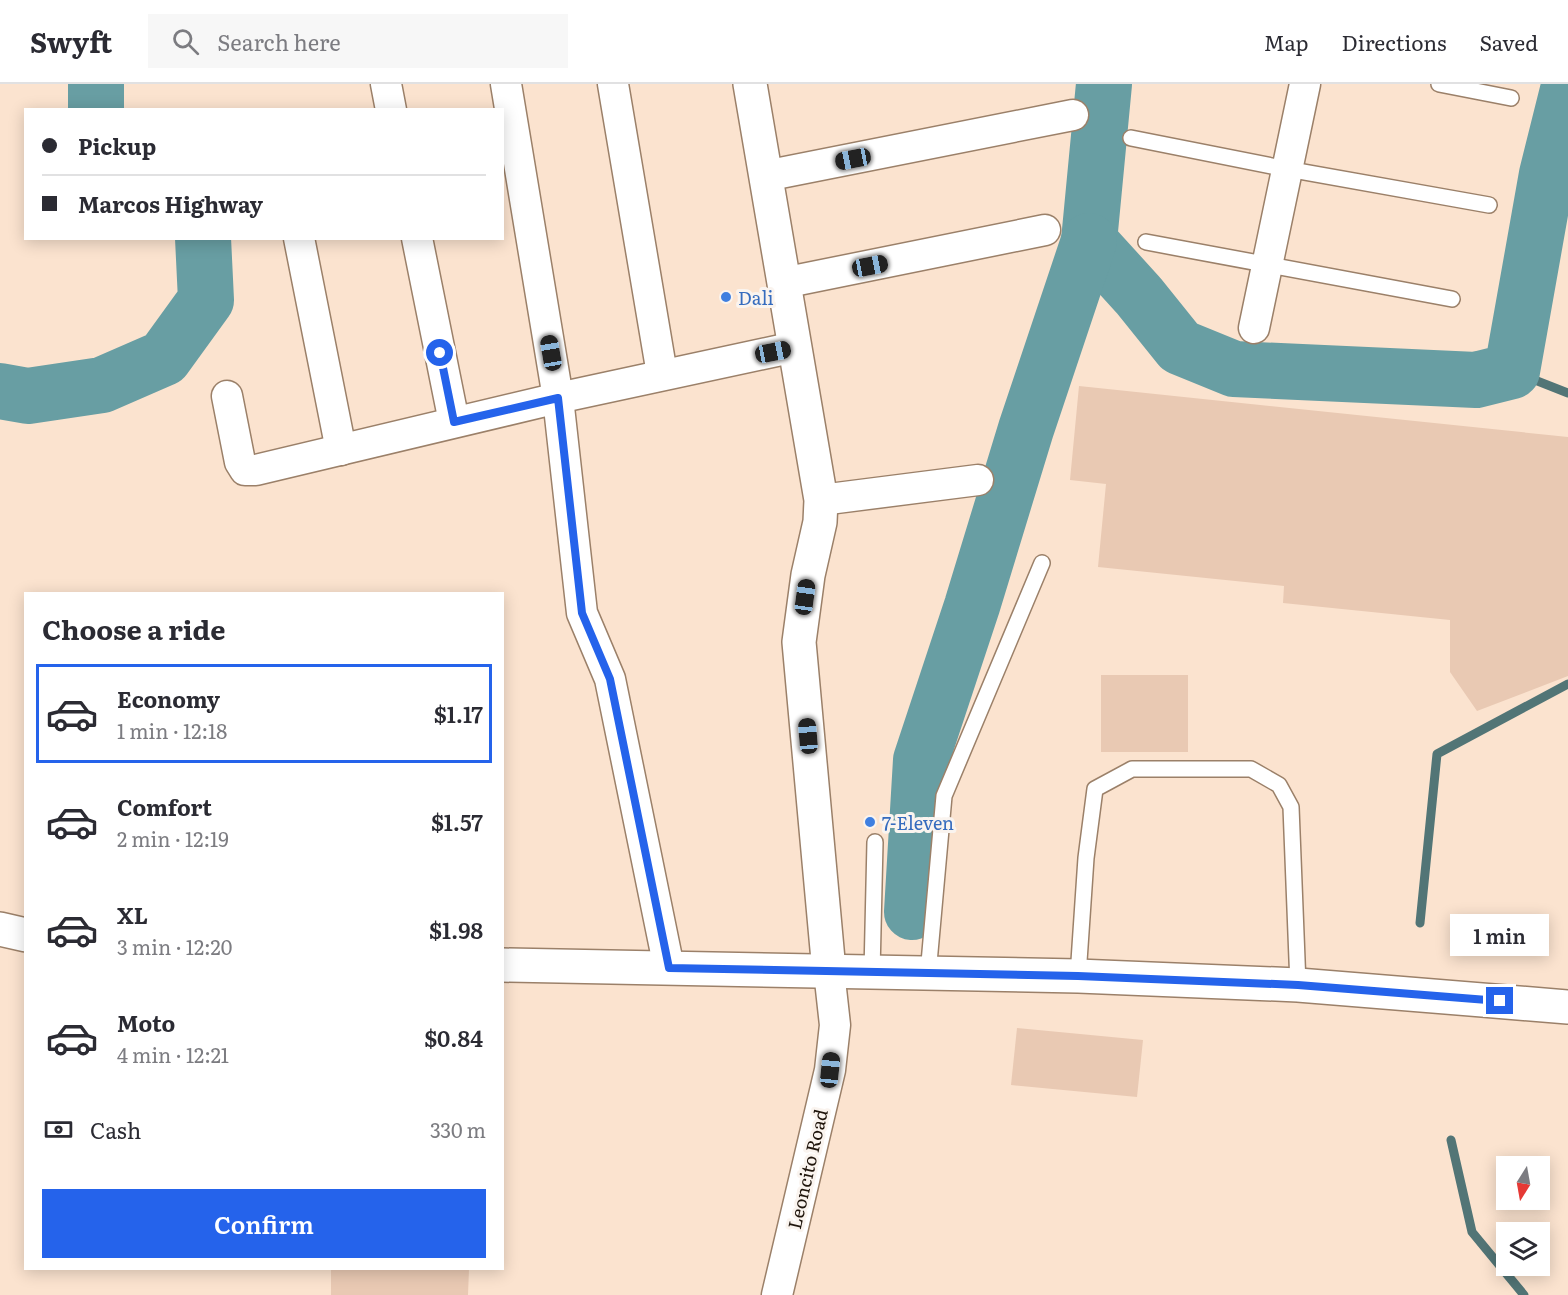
<!DOCTYPE html>
<html lang="en">
<head>
<meta charset="utf-8">
<style>
	:root { --surface:#fff; --page:#f7f7f7; --text:#2b2b33; --muted:#7c7c81; --line:#e1e1e2; --accent:#2563eb }
	body { margin:0; font-family:Literata,serif; background:var(--page); color:var(--text); height:100vh; display:flex; flex-direction:column; font-size:22px; white-space:nowrap }
	* { box-sizing:border-box; margin:0 }
	p { font-size:20px; color:var(--muted) }
	.icon { flex:none; width:33px; height:33px; fill:none; stroke:currentColor; stroke-width:2; stroke-linecap:round; stroke-linejoin:round }
	.map { position:relative; flex:1; overflow:hidden }
	.details { position:absolute; left:24px; top:508px; width:480px; height:678px; display:flex; flex-direction:column; background:var(--surface); border-radius:0px; box-shadow:0 3px 15px #0003 }
	.details>* { flex:none }
	.top-card { position:absolute; left:24px; top:24px; width:480px; height:132px; border-radius:0px; box-shadow:0 3px 15px #0003; display:grid; align-content:center; height:132px; padding:0 18px; background:var(--surface) }
	.needle { width:39px; rotate:191deg }
	.buttons { position:absolute; left:1496px; top:1072px; display:grid; gap:12px }
	.buttons a { display:grid; place-items:center; width:54px; height:54px; border-radius:0px; background:var(--surface); box-shadow:0 3px 15px #0003; font-size:30px }
	.end { position:absolute; width:27px; height:27px; margin:-14px; border:8px solid #2563eb; background:#fff; box-shadow:0 0 0 3px #fff }
	.from { border-radius:50% }
	.bubble { position:absolute; height:42px; border-radius:0px; background:var(--surface); box-shadow:0 3px 15px #0003; font-size:20px; font-weight:600; line-height:42px; text-align:center }
	.car { position:absolute; width:18px; height:36px; margin:-18px -9px; border-radius:8px; box-shadow:0 0 4px 2px #0007; background:linear-gradient(#222 24%,#8ab4d8 0 40%,#222 0 76%,#8ab4d8 0 86%,#222 0) }
	.top-card b { display:flex; align-items:center; gap:21px; height:57px; font-size:22px }
	.top-card b+b { border-top:2px solid var(--line) }
	.top-card i { width:15px; height:15px; background:var(--text) }
	ul { padding:0; list-style:none }
	li { display:flex; align-items:center; gap:18px; height:99px; margin:0 12px 9px; padding:0 6px; border:3px solid transparent; border-radius:0px }
	li div { flex:1 }
	li b { display:block; font-size:22px }
	li em { font-style:normal; font-weight:600 }
	li.on { border-color:var(--accent) }
	li>.icon { width:54px; height:54px; stroke-width:1.5 }
	h2 { padding:0 18px; font-size:27px; line-height:72px }
	.pay { display:flex; align-items:center; gap:15px; height:66px; padding:0 18px; font-size:22px }
	.pay p { margin-inline-start:auto }
	.cta { display:flex; gap:12px; margin-top:auto; padding:12px 18px }
	.cta a { flex:1; height:69px; border-radius:0px; background:var(--accent); color:#fff; font-size:24px; font-weight:600; line-height:69px; text-align:center }
	header { display:flex; align-items:center; gap:36px; box-sizing:border-box; height:84px; padding:0 30px; background:var(--surface); border-bottom:2px solid var(--line) }
	header strong { font-size:28px }
	nav { display:flex; gap:33px; margin-inline-start:auto; font-size:21px }
	.search { width:420px; height:54px; background:var(--page); display:flex; align-items:center; gap:15px; box-sizing:border-box; padding:0 21px; border-radius:0px; color:var(--muted); font-size:22px }
	.map>svg:first-child { display:block }
	.lines { fill:none; stroke-linecap:round; stroke-linejoin:round }
	.stream { stroke:#527576; stroke-width:9 }
	.river { stroke:#689ea3; stroke-width:56 }
	.building { fill:#e9c9b3 }
	.lane-casing { stroke:#9b8069; stroke-width:18 }
	.street-casing { stroke:#9b8069; stroke-width:33 }
	.secondary-casing { stroke:#9b8069; stroke-width:36 }
	.primary-casing { stroke:#9b8069; stroke-width:36 }
	.lane { stroke:#fff; stroke-width:15 }
	.street { stroke:#fff; stroke-width:30 }
	.secondary { stroke:#fff; stroke-width:33 }
	.primary { stroke:#fff; stroke-width:33 }
	.route { stroke:#2563eb; stroke-width:8 }
	.shop-dot { fill:#3f7fe0; stroke:#faf4ef; stroke-width:2 }
	.labels { text-anchor:middle; dominant-baseline:central; stroke-width:6; stroke-linejoin:round; paint-order:stroke }
	.shop-label { font-size:18px; fill:#366cbe; stroke:#faf4ef; text-anchor:start }
	.street-label { font-size:18px; fill:#1f150c; stroke:#faf4ef }
</style>
</head>
<body>
<header>
<strong>Swyft</strong>
<div class="search"><svg class="icon" aria-label="search" viewBox="0 0 24 24"><circle cx="10" cy="10" r="6"/><path d="M15 15l6 6"/></svg>Search here</div>
<nav><a>Map</a><a>Directions</a><a>Saved</a></nav>
</header>
<div class="map">
<svg width="1568" height="1211" viewBox="0 0 1568 1211">
	<rect width="100%" height="100%" fill="#fbe3cf"/>
	<g class="lines">
		<g class="stream">
			<path d="M 1512,287 L 1568,309"/>
			<path d="M 1420,839 L 1437,670 L 1568,600"/>
			<path d="M 1451,1056 L 1472,1148 L 1524,1211"/>
		</g>
		<g class="river">
			<path d="M 1104,0 L 1089,157 L 1139,212 L 1180,263 L 1234,285 L 1476,296 L 1512,287 L 1547,90 L 1568,6"/>
			<path d="M 96,26 L 96,0"/>
			<path d="M 0,307 L 28,312 L 102,301 L 164,274 L 206,216 L 203,154"/>
			<path d="M 912,828 L 921,676 L 972,522 L 1026,345 L 1089,157"/>
		</g>
	</g>
	<g class="building">
		<path d="M 1079,302 L 1568,353 L 1568,592 L 1477,627 L 1450,588 L 1450,536 L 1283,519 L 1284,502 L 1098,483 L 1106,400 L 1070,396 Z"/>
		<rect x="1101" y="591" width="87" height="77"/>
		<path d="M 1017,944 L 1143,956 L 1137,1013 L 1011,1001 Z"/>
		<path d="M 331,1185 L 469,1185 L 468,1211 L 331,1211 Z"/>
	</g>
	<g class="lines">
		<defs>
			<g id="lane">
				<path d="M 1439,0 L 1511,14"/>
				<path d="M 1131,54 L 1287,85 L 1489,121"/>
				<path d="M 1146,158 L 1452,215"/>
				<path d="M 872,888 L 875,758"/>
				<path d="M 928,890 L 944,712 L 1042,479"/>
				<path d="M 1078,892 L 1086,774 L 1095,705 L 1132,685 L 1251,685 L 1279,701 L 1291,723 L 1298,901"/>
			</g>
			<g id="street">
				<path d="M 386,0 L 391,26"/>
				<path d="M 506,0 L 558,314 L 582,529 L 610,595 L 669,884"/>
				<path d="M 613,0 L 662,290"/>
				<path d="M 765,92 L 1073,31"/>
				<path d="M 299,154 L 341,366"/>
				<path d="M 417,154 L 454,338"/>
				<path d="M 783,199 L 1045,146"/>
				<path d="M 1254,244 L 1305,0"/>
				<path d="M 227,312 L 240,378 L 245,386 L 256,386 L 558,314 L 795,263"/>
				<path d="M 821,416 L 978,396"/>
				<path d="M 777,1211 L 830,986 L 835,941 L 829,887"/>
			</g>
			<path id="secondary" d="M 750,0 L 821,416 L 820,438 L 808,491 L 799,558 L 829,887"/>
			<g id="primary">
				<path d="M 0,845 L 26,851"/>
				<path d="M 502,881 L 1078,892 L 1298,901 L 1568,923"/>
			</g>
		</defs>
		<use href="#lane" class="lane-casing"/>
		<use href="#street" class="street-casing"/>
		<use href="#secondary" class="secondary-casing"/>
		<use href="#primary" class="primary-casing"/>
		<use href="#lane" class="lane"/>
		<use href="#street" class="street"/>
		<use href="#secondary" class="secondary"/>
		<use href="#primary" class="primary"/>
	</g>
	<g class="lines">
		<path class="route" d="M 440,269 L 454,338 L 558,314 L 582,529 L 610,595 L 669,884 L 1078,892 L 1298,901 L 1500,917"/>
	</g>
	<g class="shop-dot">
		<circle cx="726" cy="213" r="6"/>
		<circle cx="870" cy="738" r="6"/>
	</g>
	<g class="labels">
		<g class="shop-label">
			<text x="738" y="213">Dali</text>
			<text x="882" y="738">7-Eleven</text>
		</g>
		<g class="street-label">
			<text transform="translate(807 1085) rotate(-77)">Leoncito Road</text>
		</g>
	</g>
</svg>
<div class="buttons">
<a><svg class="needle" viewBox="-14 -14 28 28"><path d="M0-13l5 13h-10z" fill="#e53935"/><path d="M0 13l5-13h-10z" fill="#7c7c81"/></svg></a>
<a><svg class="icon" aria-label="layers" viewBox="0 0 24 24"><path d="M12 4l9 5-9 5-9-5zM3 14l9 5 9-5"/></svg></a>
</div>
<i class="end from" style="left:440px;top:269px"></i>
<i class="end" style="left:1500px;top:917px"></i>
<div class="bubble" style="left:1450px;top:830px;width:99px">1 min</div>
<i class="car" style="left:853px;top:75px;rotate:259deg"></i>
<i class="car" style="left:870px;top:182px;rotate:79deg"></i>
<i class="car" style="left:773px;top:268px;rotate:79deg"></i>
<i class="car" style="left:551px;top:269px;rotate:350deg"></i>
<i class="car" style="left:805px;top:513px;rotate:8deg"></i>
<i class="car" style="left:808px;top:652px;rotate:355deg"></i>
<i class="car" style="left:830px;top:986px;rotate:6deg"></i>
<div class="top-card">
<b><i class="from"></i>Pickup</b>
<b><i></i>Marcos Highway</b>
</div>
<section class="details">
<h2>Choose a ride</h2>
<ul>
<li class="on"><svg class="icon" aria-label="car" viewBox="0 0 24 24"><path d="M5 17H2v-5l4-1 3-4h7l3 4 3 1v5h-3M9 17h6M6 11h13"/><circle cx="7" cy="17" r="2"/><circle cx="17" cy="17" r="2"/></svg><div><b>Economy</b><p>1 min · 12:18</p></div><em>$1.17</em></li>
<li><svg class="icon" aria-label="car" viewBox="0 0 24 24"><path d="M5 17H2v-5l4-1 3-4h7l3 4 3 1v5h-3M9 17h6M6 11h13"/><circle cx="7" cy="17" r="2"/><circle cx="17" cy="17" r="2"/></svg><div><b>Comfort</b><p>2 min · 12:19</p></div><em>$1.57</em></li>
<li><svg class="icon" aria-label="car" viewBox="0 0 24 24"><path d="M5 17H2v-5l4-1 3-4h7l3 4 3 1v5h-3M9 17h6M6 11h13"/><circle cx="7" cy="17" r="2"/><circle cx="17" cy="17" r="2"/></svg><div><b>XL</b><p>3 min · 12:20</p></div><em>$1.98</em></li>
<li><svg class="icon" aria-label="car" viewBox="0 0 24 24"><path d="M5 17H2v-5l4-1 3-4h7l3 4 3 1v5h-3M9 17h6M6 11h13"/><circle cx="7" cy="17" r="2"/><circle cx="17" cy="17" r="2"/></svg><div><b>Moto</b><p>4 min · 12:21</p></div><em>$0.84</em></li>
</ul>
<div class="pay"><svg class="icon" aria-label="cash" viewBox="0 0 24 24"><path d="M3 7h18v10H3z"/><circle cx="12" cy="12" r="2"/></svg>Cash<p>330 m</p></div>
<div class="cta"><a>Confirm</a></div>
</section>
</div>
</body>
</html>
